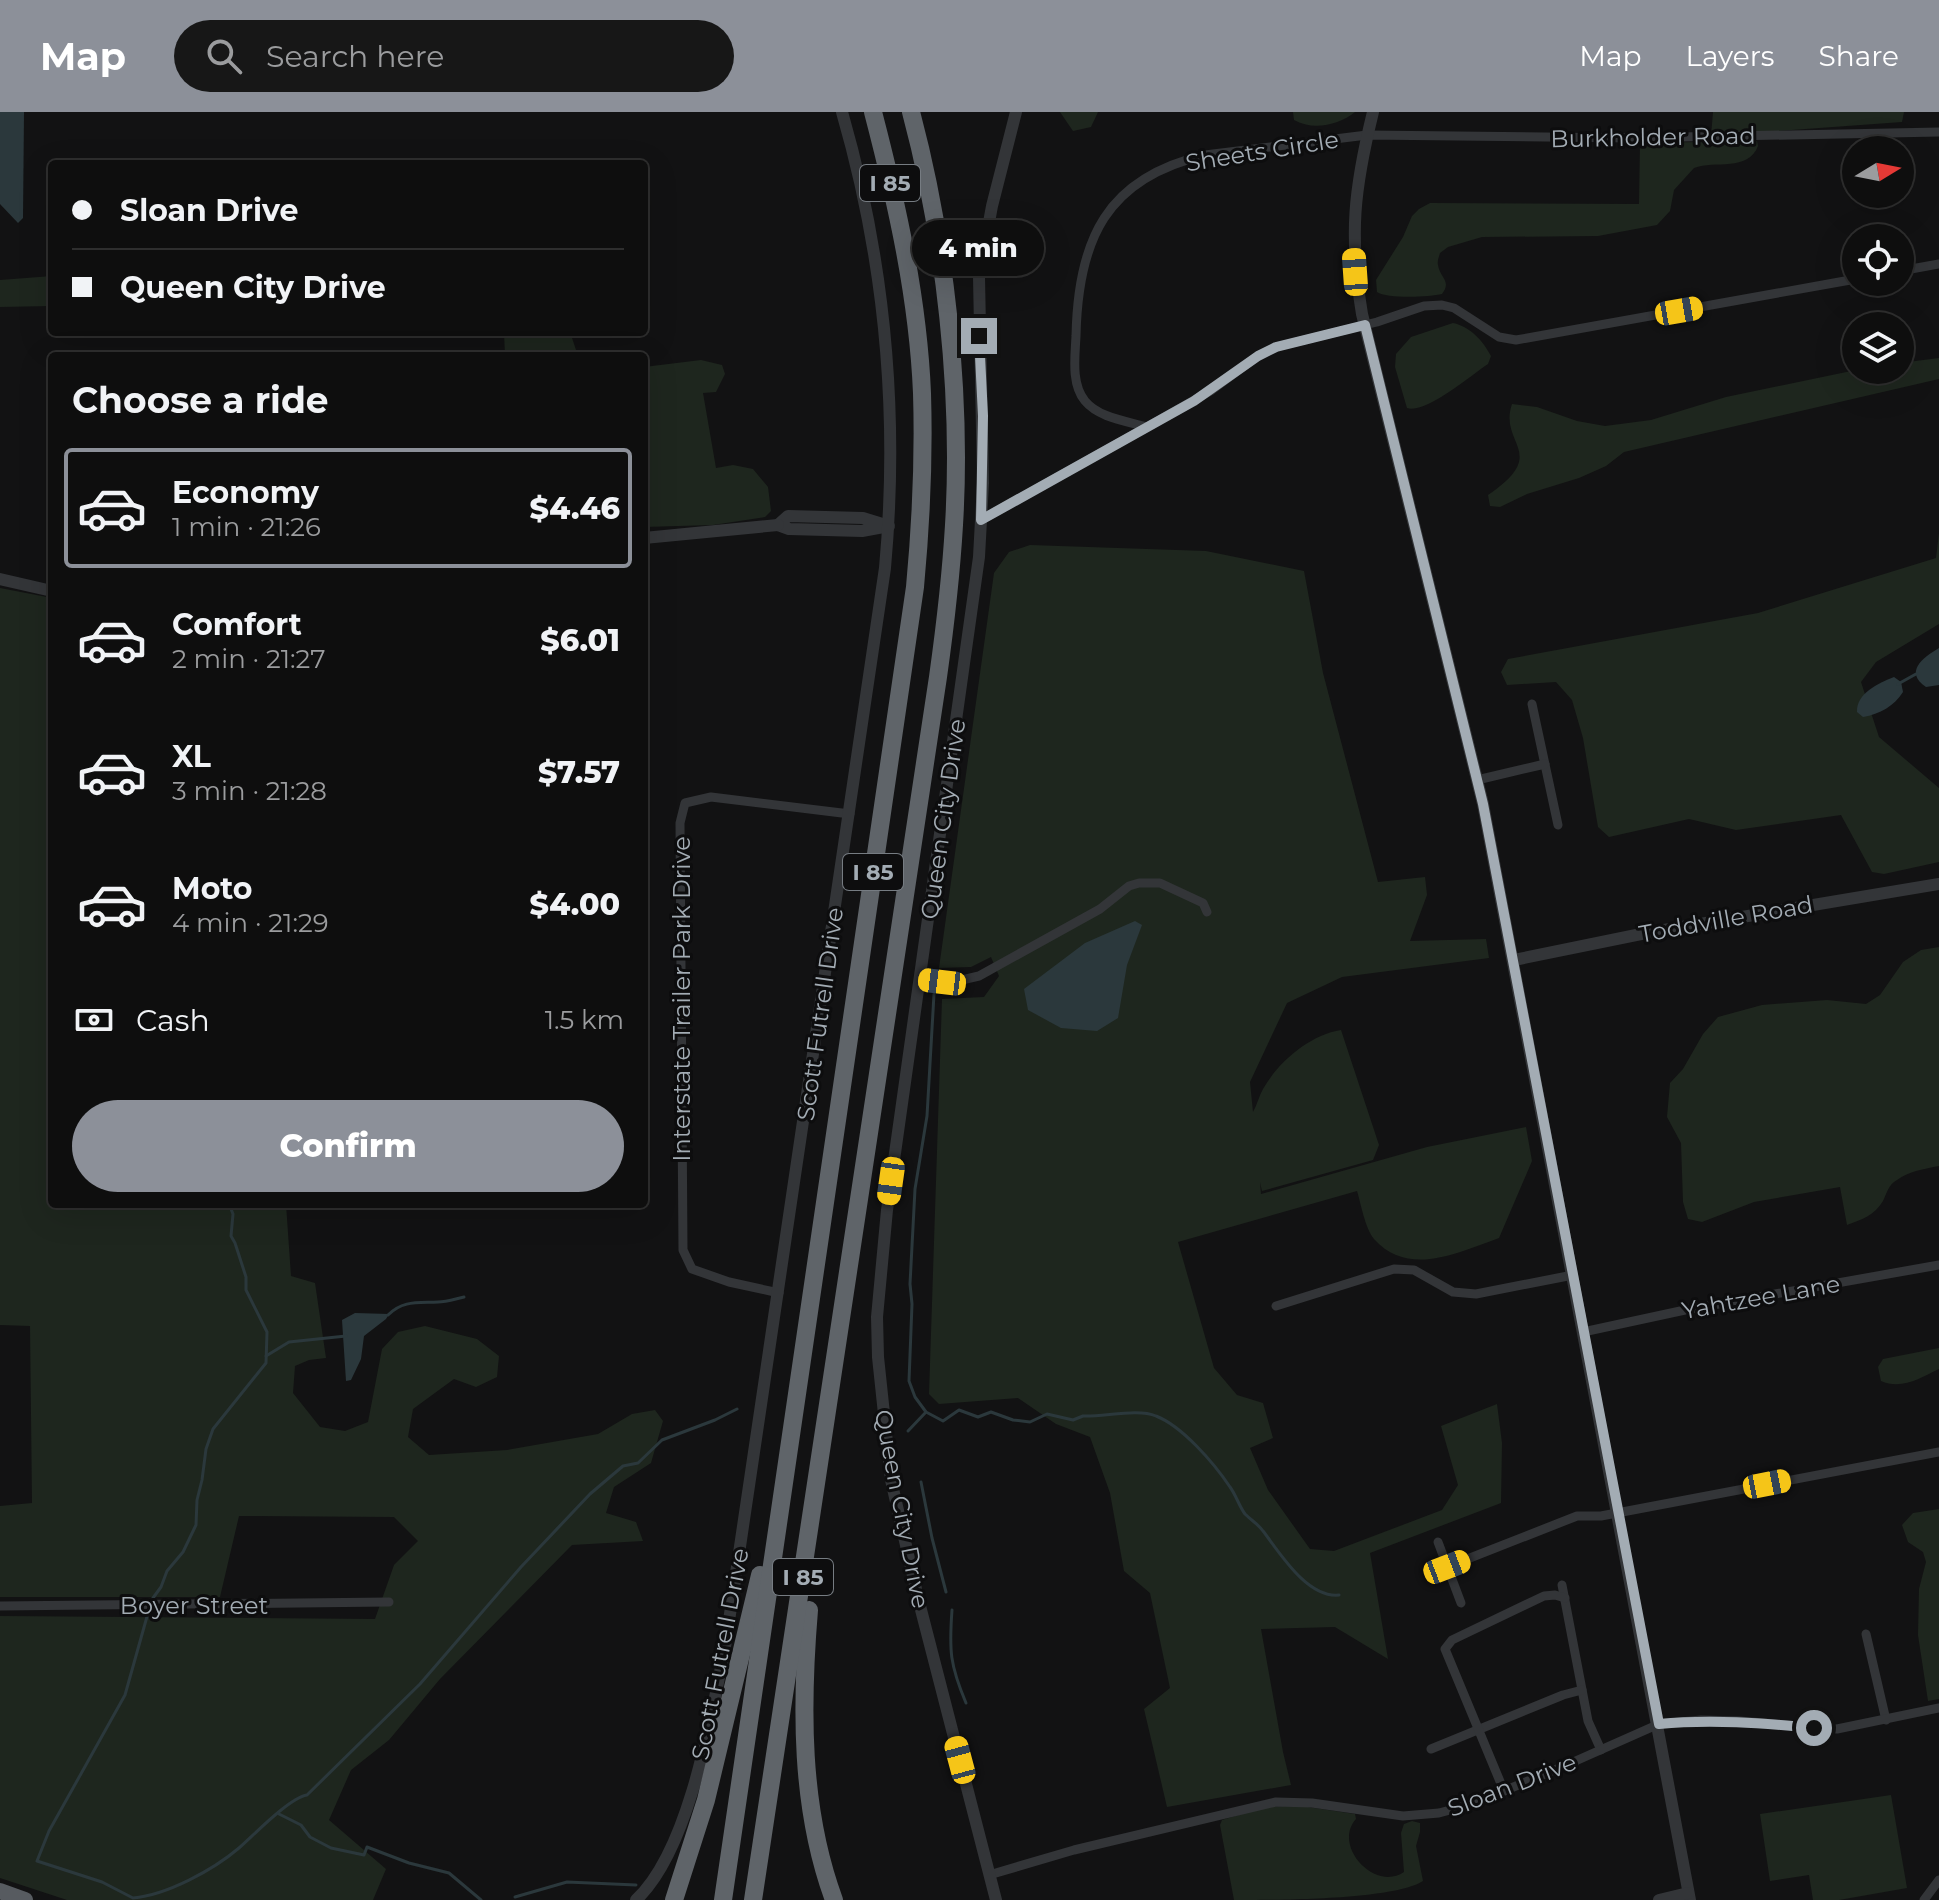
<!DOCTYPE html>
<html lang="en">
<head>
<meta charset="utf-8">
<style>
	:root { --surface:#0e0e0e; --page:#171717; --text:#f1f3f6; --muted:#9b9c9e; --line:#2e2e2e; --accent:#8c9099 }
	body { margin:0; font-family:Montserrat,sans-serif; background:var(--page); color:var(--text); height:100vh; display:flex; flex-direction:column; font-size:30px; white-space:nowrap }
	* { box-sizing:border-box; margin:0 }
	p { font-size:26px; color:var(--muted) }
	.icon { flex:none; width:44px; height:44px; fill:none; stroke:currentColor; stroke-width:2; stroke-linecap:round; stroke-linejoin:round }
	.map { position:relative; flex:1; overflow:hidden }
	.details { position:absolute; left:48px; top:240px; width:600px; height:856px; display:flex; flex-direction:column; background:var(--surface); border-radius:8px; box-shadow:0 8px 32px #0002,0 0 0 2px var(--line) }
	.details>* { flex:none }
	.hud { position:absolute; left:48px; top:48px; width:600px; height:176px; border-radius:8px; box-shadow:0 8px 32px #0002,0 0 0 2px var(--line); display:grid; align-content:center; height:176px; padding:0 24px; background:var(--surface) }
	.needle { width:52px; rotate:80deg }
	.tools { position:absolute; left:1842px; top:24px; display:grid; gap:16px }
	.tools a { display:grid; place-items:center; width:72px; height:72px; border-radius:50%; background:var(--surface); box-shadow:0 8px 32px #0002,0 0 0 2px var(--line); font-size:40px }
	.end { position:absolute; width:36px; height:36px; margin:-18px; border:10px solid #a3acb4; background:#111; box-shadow:0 0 0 4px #111 }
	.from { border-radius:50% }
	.bubble { position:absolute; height:56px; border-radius:28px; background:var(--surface); box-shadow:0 8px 32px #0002,0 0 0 2px var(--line); font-size:26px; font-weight:800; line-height:56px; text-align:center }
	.car { position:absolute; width:24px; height:48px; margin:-24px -12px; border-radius:10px; box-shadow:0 0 6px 2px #0007; background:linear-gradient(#f5c518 24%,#345 0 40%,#f5c518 0 76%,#345 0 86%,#f5c518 0) }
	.hud b { display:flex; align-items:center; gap:28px; height:76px; font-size:30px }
	.hud b+b { border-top:2px solid var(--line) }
	.hud i { width:20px; height:20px; background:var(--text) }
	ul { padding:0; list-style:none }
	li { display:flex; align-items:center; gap:24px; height:120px; margin:0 16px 12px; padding:0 8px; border:4px solid transparent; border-radius:8px }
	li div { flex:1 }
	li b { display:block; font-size:30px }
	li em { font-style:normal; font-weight:800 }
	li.on { border-color:var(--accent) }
	li>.icon { width:72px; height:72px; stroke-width:1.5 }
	h2 { padding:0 24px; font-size:36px; line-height:96px }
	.pay { display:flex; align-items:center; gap:20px; height:88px; padding:0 24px; font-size:30px }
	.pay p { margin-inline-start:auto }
	.button { display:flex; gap:16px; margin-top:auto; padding:16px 24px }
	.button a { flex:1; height:92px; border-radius:48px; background:var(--accent); color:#fff; font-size:32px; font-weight:800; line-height:92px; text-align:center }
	header { display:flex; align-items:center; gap:48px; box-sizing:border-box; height:112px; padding:0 40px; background:var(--accent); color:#fff }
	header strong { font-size:38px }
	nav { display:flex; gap:44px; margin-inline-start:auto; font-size:28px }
	.search { width:560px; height:72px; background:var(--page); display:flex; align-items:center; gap:20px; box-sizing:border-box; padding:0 28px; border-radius:44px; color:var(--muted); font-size:30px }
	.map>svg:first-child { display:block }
	.green { fill:#1e261e }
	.water { fill:#2b383c }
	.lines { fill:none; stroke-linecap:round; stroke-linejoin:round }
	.stream { stroke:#2b383c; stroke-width:3 }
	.minor { stroke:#333538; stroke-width:9 }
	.tertiary { stroke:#333538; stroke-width:12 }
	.trunk { stroke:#575b60; stroke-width:16 }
	.motorway { stroke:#5f6469; stroke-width:18 }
	.route { stroke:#a3acb4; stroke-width:10 }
	.labels { text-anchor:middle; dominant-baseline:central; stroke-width:6; stroke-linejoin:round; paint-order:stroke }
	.shield { fill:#0d0d0e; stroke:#767c82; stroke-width:2 }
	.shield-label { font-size:22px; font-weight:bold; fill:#a3acb4 }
	.street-label { font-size:24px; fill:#a3acb4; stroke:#0d0d0e }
</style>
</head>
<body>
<header>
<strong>Map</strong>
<div class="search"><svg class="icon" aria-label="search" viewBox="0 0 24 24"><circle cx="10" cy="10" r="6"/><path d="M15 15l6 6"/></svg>Search here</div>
<nav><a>Map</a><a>Layers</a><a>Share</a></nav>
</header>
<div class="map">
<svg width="1939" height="1788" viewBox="0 0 1939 1788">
	<rect width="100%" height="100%" fill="#121213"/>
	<g class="green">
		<path d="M 1060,0 L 1098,0 L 1091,15 L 1073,19 Z"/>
		<path d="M 1293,0 L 1355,0 C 1339,13 1313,19 1294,8 Z"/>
		<path d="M 1713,0 L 1904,0 L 1902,10 L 1711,24 Z"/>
		<path d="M 1757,29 L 1758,34 C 1748,60 1715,48 1694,56 L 1674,78 L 1670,99 L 1657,113 L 1598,124 L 1482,125 L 1448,135 L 1440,141 C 1439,145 1437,149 1438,153 C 1440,166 1452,169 1442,182 C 1430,185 1387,187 1377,180 L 1376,168 L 1403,125 L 1412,104 L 1419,97 L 1430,91 L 1639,92 L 1640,31 Z"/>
		<path d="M 52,164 L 52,194 L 0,195 L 0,168 Z"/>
		<path d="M 1453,211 C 1471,215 1483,229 1491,244 L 1488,252 C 1470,264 1426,302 1407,296 L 1395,255 L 1396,242 L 1411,225 Z"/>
		<path d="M 504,220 L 570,220 L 578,244 L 505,244 Z"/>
		<path d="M 1939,246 L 1939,267 L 1624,340 L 1606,354 L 1579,366 L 1527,382 L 1500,395 L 1490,394 L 1488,383 C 1551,340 1498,333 1512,292 L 1537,295 L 1577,309 L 1605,314 L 1651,308 L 1726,285 L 1856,258 L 1900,258 L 1900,251 Z"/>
		<path d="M 701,248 L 722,253 L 725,262 L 716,280 L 703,281 L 716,356 L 733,353 L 753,357 L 768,375 L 771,399 L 765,405 L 713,413 L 644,415 L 644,255 Z"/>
		<path d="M 1939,421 L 1939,512 L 1876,550 L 1861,570 L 1879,625 L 1939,676 L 1939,750 L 1884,762 L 1872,760 L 1841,703 L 1736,718 L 1689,707 L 1609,725 L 1598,715 L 1583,626 L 1572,588 L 1556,570 L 1507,573 L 1501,560 L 1508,547 L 1758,501 L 1936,446 Z"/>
		<path d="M 1030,433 L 1206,439 L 1304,459 L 1323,561 L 1378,770 L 1425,765 L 1427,783 L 1410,829 L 1486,827 L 1489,846 L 1342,865 L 1287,891 L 1250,970 L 1253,1000 C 1257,993 1259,984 1263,977 C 1279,949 1310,923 1341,918 L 1379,1033 L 1373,1048 L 1262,1079 L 1260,1070 L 1261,1082 L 1427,1035 L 1526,1015 L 1532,1049 L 1499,1126 C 1459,1140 1409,1166 1374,1127 C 1365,1116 1361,1092 1357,1079 L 1178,1130 L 1214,1256 L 1237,1283 L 1263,1291 L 1273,1326 L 1250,1336 L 1268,1378 L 1310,1437 L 1334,1439 L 1442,1398 L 1458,1373 L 1441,1314 L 1497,1292 L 1502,1331 L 1501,1391 L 1370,1441 L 1388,1547 L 1335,1515 L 1261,1517 L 1283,1640 L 1291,1673 L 1167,1695 L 1144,1597 L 1170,1576 L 1150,1481 L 1124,1459 L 1110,1381 L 1090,1325 L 1056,1312 L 1018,1286 L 939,1292 L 929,1282 L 942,887 L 984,885 L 999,864 L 991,845 L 971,855 L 939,856 L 994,461 L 1009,440 Z"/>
		<path d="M 0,476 L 52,486 L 52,1092 L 286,1092 L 291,1164 L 315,1171 L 326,1246 L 309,1248 L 295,1254 L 293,1281 L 320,1315 L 345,1319 L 368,1310 L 382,1237 L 398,1220 L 425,1214 L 477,1227 L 499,1244 L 497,1265 L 476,1275 L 454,1267 L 413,1297 L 408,1325 L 429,1343 L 507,1338 L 598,1322 L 632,1302 L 655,1298 L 663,1309 L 651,1351 L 614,1375 L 606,1401 L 636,1410 L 643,1429 L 572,1433 L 440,1567 L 389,1628 L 351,1658 L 329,1708 L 386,1757 L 373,1788 L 67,1788 L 0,1766 L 0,1504 L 375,1507 L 394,1453 L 418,1429 L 394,1405 L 239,1404 L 220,1485 L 0,1485 L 0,1394 L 32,1391 L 30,1214 L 0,1213 Z"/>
		<path d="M 1939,835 L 1939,1054 C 1924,1057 1909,1059 1897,1068 C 1888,1073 1887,1081 1883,1089 C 1875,1103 1861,1108 1847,1113 L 1840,1075 L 1754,1090 L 1702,1110 L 1688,1107 L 1683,1090 L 1681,1031 L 1667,1005 L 1670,971 L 1683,957 L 1703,922 L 1718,905 L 1762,893 L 1827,888 L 1866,892 L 1880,883 L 1903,850 L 1921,838 Z"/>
		<path d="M 1939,1236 L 1939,1257 C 1920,1266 1902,1278 1881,1269 L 1878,1255 L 1883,1247 Z"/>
		<path d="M 1939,1397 L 1939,1587 L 1928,1589 L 1918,1523 L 1919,1477 L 1926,1450 L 1923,1440 L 1908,1430 L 1902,1413 L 1913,1401 Z"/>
		<path d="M 1891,1683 L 1907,1776 L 1839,1788 L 1813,1788 L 1809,1763 L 1770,1769 L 1760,1702 Z"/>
		<path d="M 1294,1693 L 1355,1702 L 1356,1707 C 1332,1734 1375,1780 1404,1760 L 1401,1721 L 1404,1712 L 1412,1709 L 1420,1711 L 1420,1720 L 1416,1734 L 1423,1769 C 1393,1788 1278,1788 1234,1788 L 1220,1713 L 1222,1708 L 1261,1696 Z"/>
	</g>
	<g class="water">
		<path d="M 0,0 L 24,0 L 23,106 L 18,111 L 0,92 Z"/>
		<path d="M 1939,536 L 1939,573 L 1926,575 C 1904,560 1922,546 1939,536 Z"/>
		<path d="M 1894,565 L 1901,570 L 1903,580 C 1894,594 1880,602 1863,605 L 1857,600 C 1856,582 1878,571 1894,565 Z"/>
		<path d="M 1135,809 L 1142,813 L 1127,853 L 1118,906 L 1097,919 L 1061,916 L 1028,898 L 1024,877 L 1085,831 Z"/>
		<path d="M 355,1201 L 389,1202 L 386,1207 L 364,1224 L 361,1247 L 351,1268 L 346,1269 L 342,1208 Z"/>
	</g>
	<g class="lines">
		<g class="stream">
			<path d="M 1898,572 L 1916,562"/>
			<path d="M 934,882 L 927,1004 L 915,1077 L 910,1172 L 912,1192 L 909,1269 L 915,1285 L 926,1300 L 943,1309 L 959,1298 L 978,1305 L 991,1300 L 1013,1308 L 1030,1310 L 1047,1302 L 1073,1308 L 1083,1304 C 1104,1305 1138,1296 1156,1304 C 1182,1314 1214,1351 1230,1375 C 1236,1383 1239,1394 1245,1402 C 1251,1408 1258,1412 1263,1419 C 1280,1441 1307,1486 1339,1483"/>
			<path d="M 388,1203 C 403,1188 418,1191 438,1190 C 446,1190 455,1187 464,1185"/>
			<path d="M 266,1244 L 289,1230 L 346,1224"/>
			<path d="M 908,1319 L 926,1300"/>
			<path d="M 921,1370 L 932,1426 L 946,1480"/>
			<path d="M 153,1486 L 161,1475 L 167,1459 L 183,1440 L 196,1413 L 197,1388 L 202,1368 L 206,1337 L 213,1317 L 266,1251 L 267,1220 L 246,1178 L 246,1165 L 235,1131 L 231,1124 L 233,1102 L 229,1092"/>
			<path d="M 952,1498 C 949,1539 950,1553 966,1591"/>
			<path d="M 148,1501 L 125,1583 L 49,1719 L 37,1749 L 102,1770 L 133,1786 C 167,1783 213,1758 239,1736 C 254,1723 289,1686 307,1683 L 420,1572 L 521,1455 L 590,1382 L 623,1354 L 638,1351 L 662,1328 L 715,1308 L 737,1297"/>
			<path d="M 279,1702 L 301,1713 L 310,1725 L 331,1736 L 364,1743 L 367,1735 L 409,1751 L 449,1761 L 481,1788"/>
			<path d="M 515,1785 L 567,1770 L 636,1773"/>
		</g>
		<g class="minor">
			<path d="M 1900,159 L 1939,152"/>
			<path d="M 1856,167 L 1516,228 L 1499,225 L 1454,196 L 1442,193 L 1424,194 L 1377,210 L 1276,235 L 1258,244 L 1212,278 L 1147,315 C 1127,309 1099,306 1085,289 C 1071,272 1075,245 1076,224 C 1078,128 1106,66 1205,43 L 1367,23 L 1630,26 L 1939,20"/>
			<path d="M 981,408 L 1147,315"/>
			<path d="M 1532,592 L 1558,713"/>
			<path d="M 1477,668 L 1545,652"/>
			<path d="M 920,867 L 953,870 L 979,864 L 1100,797 L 1129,774 L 1139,771 L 1160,771 L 1203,791 L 1207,800"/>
			<path d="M 779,1181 L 729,1170 L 692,1157 L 683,1138 L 680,711 L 685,691 L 711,685 L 850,702"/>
			<path d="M 1276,1194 L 1394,1157 L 1414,1158 L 1453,1180 L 1476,1182 L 1573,1163"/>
			<path d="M 1583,1220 L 1685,1198 L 1939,1153"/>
			<path d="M 1438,1430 L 1461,1491"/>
			<path d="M 1447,1455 L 1577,1404 L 1601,1404 L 1939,1340"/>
			<path d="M 1562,1473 L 1588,1609 L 1601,1638"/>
			<path d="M 0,1494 L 389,1490"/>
			<path d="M 1866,1522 L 1886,1608"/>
			<path d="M 1431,1637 L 1563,1583 L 1582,1578"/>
			<path d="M 1504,1679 L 1445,1537 L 1452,1528 L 1544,1484 L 1555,1483 L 1565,1486"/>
			<path d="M 989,1763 L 1074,1738 L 1276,1690 L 1312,1691 L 1403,1704 L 1439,1701 L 1472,1692 L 1562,1655 L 1659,1612 L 1701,1608 L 1739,1609 L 1837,1617 L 1939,1596"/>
			<path d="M 1924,1788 L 1939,1768"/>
		</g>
		<g class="tertiary">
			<path d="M 1373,0 C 1354,77 1349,123 1362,202 L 1483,692 L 1690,1788"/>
			<path d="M 788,404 L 863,406 L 889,414 L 862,419 L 789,417 L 778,413 Z"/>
			<path d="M 644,426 L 778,413"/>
			<path d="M 0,467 L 52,479"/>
			<path d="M 1514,848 L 1646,821 L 1939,772"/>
			<path d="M 636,1788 C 690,1738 712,1601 726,1529 L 885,456 C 899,302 885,149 842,0"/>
			<path d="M 996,1788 L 919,1490 L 891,1368 L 878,1245 L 877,1205 L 887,1098 L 979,445 L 983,371 L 979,165 L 992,94 L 1016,0"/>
			<path d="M 1659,1788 L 1688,1781"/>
		</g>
		<path class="trunk" d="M 0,1779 L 25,1788"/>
		<g class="motorway">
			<path d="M 809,1498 C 801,1594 800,1696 834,1788"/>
			<path d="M 674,1788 L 706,1688 L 760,1463"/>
			<path d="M 723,1788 L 915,475 C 921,411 924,346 922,281 C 918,186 897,92 873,0"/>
			<path d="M 753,1788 L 938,565 C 945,515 951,464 954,413 C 962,281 945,127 911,0"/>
		</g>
	</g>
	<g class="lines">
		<path class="route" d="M 979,224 L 983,304 L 981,408 L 1194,289 L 1258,244 L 1276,235 L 1365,213 L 1483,692 L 1659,1612 C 1711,1607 1762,1611 1814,1616"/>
	</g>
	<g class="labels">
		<g class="shield">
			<rect x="860" y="53" width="60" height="36" rx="6"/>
			<rect x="843" y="742" width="60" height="36" rx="6"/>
			<rect x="773" y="1447" width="60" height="36" rx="6"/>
		</g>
		<g class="shield-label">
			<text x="890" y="71">I 85</text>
			<text x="873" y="760">I 85</text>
			<text x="803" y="1465">I 85</text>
		</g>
		<g class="street-label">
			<text transform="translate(1653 25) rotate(-1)">Burkholder Road</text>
			<text transform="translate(1262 39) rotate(-9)">Sheets Circle</text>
			<text transform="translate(943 707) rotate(-82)">Queen City Drive</text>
			<text transform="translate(1726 807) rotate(-10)">Toddville Road</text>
			<text transform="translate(681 887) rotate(-90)">Interstate Trailer Park Drive</text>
			<text transform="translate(820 902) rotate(-82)">Scott Futrell Drive</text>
			<text transform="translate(1761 1185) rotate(-10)">Yahtzee Lane</text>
			<text transform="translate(902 1397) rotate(79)">Queen City Drive</text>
			<text x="194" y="1493">Boyer Street</text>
			<text transform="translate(720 1542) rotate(-79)">Scott Futrell Drive</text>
			<text transform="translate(1512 1673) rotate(-21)">Sloan Drive</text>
		</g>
	</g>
</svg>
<div class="tools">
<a><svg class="needle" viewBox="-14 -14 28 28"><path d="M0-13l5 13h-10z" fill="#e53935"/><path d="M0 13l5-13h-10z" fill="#9b9c9e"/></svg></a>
<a><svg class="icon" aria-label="locate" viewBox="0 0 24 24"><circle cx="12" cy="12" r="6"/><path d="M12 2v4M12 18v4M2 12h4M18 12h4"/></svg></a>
<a><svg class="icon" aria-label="layers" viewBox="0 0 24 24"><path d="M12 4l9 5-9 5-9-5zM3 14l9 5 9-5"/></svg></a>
</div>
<i class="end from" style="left:1814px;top:1616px"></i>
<i class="end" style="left:979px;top:224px"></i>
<div class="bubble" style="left:912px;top:108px;width:132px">4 min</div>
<i class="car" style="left:1355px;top:160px;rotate:356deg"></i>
<i class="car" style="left:1679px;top:199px;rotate:80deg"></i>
<i class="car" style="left:942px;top:870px;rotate:277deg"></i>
<i class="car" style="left:891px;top:1069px;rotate:188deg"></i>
<i class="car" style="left:1767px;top:1372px;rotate:79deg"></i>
<i class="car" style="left:1447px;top:1455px;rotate:69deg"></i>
<i class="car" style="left:960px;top:1648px;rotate:345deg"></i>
<div class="hud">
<b><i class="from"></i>Sloan Drive</b>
<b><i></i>Queen City Drive</b>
</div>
<section class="details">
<h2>Choose a ride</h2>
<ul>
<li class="on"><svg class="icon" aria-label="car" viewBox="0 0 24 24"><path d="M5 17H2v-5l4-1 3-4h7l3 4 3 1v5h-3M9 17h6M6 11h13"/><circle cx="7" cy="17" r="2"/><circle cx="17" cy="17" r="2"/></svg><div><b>Economy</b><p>1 min · 21:26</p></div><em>$4.46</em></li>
<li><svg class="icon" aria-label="car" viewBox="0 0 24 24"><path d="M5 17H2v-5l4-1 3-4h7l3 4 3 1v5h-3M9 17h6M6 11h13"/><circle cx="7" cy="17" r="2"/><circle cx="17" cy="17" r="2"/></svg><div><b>Comfort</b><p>2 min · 21:27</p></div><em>$6.01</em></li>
<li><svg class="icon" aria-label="car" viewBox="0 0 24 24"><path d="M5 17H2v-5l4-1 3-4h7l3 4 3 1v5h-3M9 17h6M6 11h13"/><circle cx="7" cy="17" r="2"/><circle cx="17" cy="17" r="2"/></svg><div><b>XL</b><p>3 min · 21:28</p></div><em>$7.57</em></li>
<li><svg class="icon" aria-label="car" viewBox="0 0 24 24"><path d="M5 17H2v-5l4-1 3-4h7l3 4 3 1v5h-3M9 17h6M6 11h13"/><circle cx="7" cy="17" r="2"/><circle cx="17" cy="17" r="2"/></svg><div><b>Moto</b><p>4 min · 21:29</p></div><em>$4.00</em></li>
</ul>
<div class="pay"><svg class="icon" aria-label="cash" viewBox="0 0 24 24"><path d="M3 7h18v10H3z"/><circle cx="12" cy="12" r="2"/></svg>Cash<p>1.5 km</p></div>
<div class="button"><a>Confirm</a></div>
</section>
</div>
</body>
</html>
